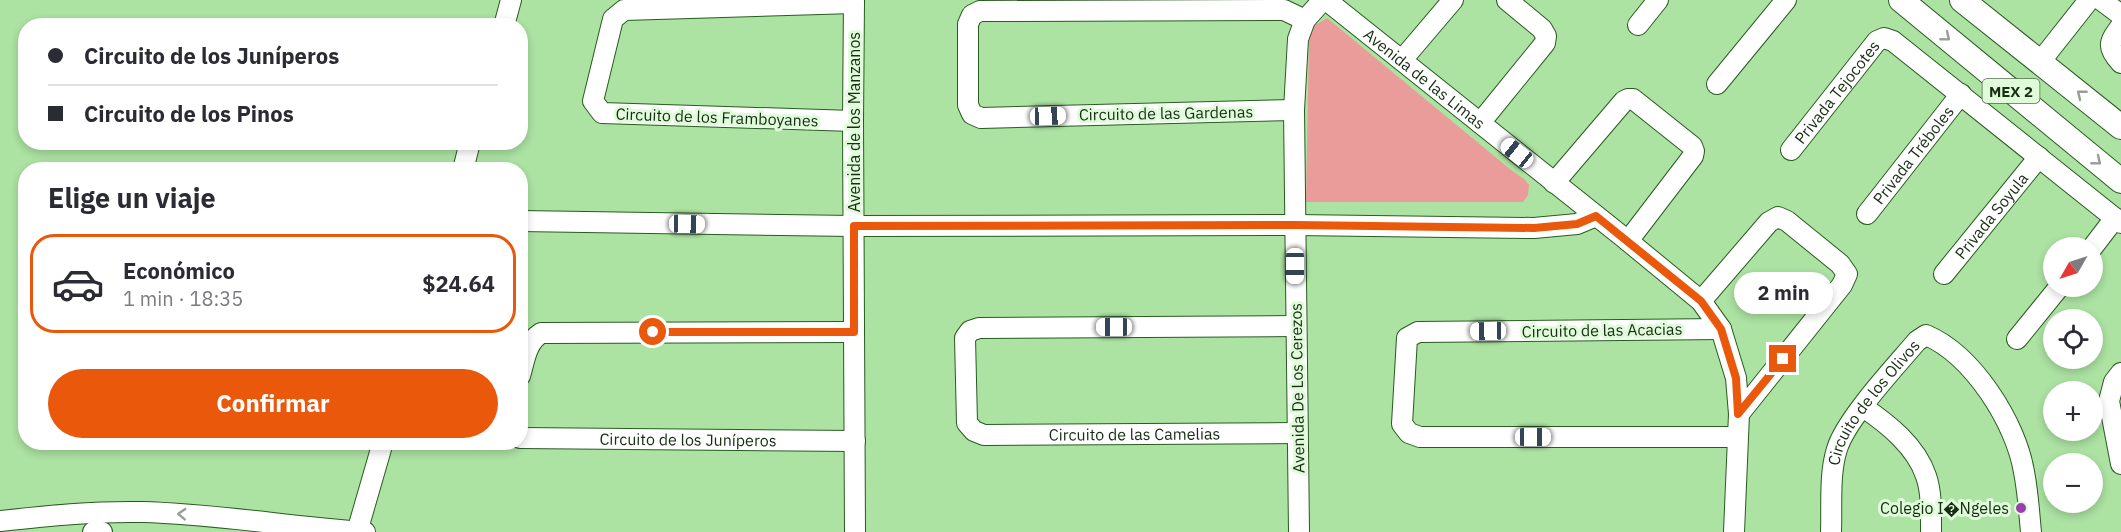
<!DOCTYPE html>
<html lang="es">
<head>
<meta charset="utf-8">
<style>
	:root { --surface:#fff; --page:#f7f7f7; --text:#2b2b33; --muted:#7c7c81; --line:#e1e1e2; --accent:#ea580c }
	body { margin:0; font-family:"IBM Plex Sans",sans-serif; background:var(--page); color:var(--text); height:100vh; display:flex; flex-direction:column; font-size:22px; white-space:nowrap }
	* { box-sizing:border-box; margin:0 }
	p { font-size:20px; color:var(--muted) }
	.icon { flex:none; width:33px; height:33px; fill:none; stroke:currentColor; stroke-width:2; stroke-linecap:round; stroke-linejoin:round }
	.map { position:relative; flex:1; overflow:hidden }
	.sheet { position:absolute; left:18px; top:162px; width:510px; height:288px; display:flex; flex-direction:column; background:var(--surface); border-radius:24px; box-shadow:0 3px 9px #0003 }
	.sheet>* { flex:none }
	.banner { position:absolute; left:18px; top:18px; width:510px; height:132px; border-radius:24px; box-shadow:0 3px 9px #0003; display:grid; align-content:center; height:132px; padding:0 30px; background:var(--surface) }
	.needle { width:39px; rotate:231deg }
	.controls { position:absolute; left:2043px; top:237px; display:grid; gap:12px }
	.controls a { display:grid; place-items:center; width:60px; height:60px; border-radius:50%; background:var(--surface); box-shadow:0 3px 9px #0003; font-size:30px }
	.end { position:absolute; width:27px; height:27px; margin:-14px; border:8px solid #ea580c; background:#fff; box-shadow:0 0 0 3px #fff }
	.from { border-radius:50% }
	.bubble { position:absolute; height:42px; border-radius:21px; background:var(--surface); box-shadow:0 3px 9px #0003; font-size:20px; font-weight:800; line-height:42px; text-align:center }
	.car { position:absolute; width:18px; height:36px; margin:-18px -9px; border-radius:8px; box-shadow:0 0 4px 2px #0007; background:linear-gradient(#fff 24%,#345 0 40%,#fff 0 76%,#345 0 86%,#fff 0) }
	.banner b { display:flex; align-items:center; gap:21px; height:57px; font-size:22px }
	.banner b+b { border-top:2px solid var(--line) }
	.banner i { width:15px; height:15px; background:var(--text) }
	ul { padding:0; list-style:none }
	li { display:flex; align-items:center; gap:18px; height:99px; margin:0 12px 9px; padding:0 18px; border:3px solid transparent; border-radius:24px }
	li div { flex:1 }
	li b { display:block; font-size:22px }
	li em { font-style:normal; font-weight:800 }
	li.current { border-color:var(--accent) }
	li>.icon { width:54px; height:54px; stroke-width:1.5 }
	h2 { padding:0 30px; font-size:27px; line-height:72px }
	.primary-button { display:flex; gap:12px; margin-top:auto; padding:12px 30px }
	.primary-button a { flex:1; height:69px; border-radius:36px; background:var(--accent); color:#fff; font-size:24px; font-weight:800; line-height:69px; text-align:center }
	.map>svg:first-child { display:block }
	.green { fill:#e99c9a }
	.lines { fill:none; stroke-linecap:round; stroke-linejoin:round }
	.minor-casing { stroke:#295b21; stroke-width:22 }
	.major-casing { stroke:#295b21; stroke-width:26 }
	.minor { stroke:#fff; stroke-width:20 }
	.major { stroke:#fff; stroke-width:24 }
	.oneway { stroke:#97a095 }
	.route { stroke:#ea580c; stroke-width:8 }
	.poi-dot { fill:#9a40ac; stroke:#dffbda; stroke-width:2 }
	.labels { text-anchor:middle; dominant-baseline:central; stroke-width:6; stroke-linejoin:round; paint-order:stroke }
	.shield { fill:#dffbda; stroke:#546b4f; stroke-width:1.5 }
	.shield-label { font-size:15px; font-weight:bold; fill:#182d14 }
	.street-label { font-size:16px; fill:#182d14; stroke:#dffbda }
	.poi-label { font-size:16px; fill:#182d14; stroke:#dffbda; text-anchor:end }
</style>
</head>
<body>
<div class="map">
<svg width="2121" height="532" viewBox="0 0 2121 532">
	<rect width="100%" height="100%" fill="#ace2a2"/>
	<path class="green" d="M 1327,18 L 1511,170 L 1524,179 L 1529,185 L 1528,195 L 1523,202 L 1306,202 L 1309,40 L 1314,26 Z"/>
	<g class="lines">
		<defs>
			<g id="minor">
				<path d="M 854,0 L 853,121 L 855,532"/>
				<path id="s1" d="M 1326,0 L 1628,241 L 1701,301 L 1721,329 L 1736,378 L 1739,414 L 1734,532"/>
				<path d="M 2101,0 L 2121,15"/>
				<path d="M 1638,25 L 1658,0"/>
				<path d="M 504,26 L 511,0"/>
				<path d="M 2121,26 C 2109,42 2106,47 2121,63"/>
				<path d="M 1402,60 L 1453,0"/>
				<path d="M 2040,62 L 2089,0"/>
				<path d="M 1717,84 L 1786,0"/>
				<path d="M 1294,110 L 981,118 L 972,114 L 968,105 L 968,24 L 972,15 L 980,11 L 1284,10 L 1305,20"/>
				<path d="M 853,121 L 602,113 L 593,101 L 613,19 L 624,10 L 854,3"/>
				<path d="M 1480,123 L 1545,43 L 1546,36 L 1542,29 L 1507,0"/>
				<path id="s2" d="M 1791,150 L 1877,41 L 1884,38 L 1893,41 L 2121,223"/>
				<path d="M 463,170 L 470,142"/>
				<path d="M 1554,183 L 1624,101 L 1628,99 L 1633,99 L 1692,146 L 1694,151 L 1693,156 L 1628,241"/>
				<path id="s3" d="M 1867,214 L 1961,94"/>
				<path d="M 520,221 L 853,226 L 1295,225 L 1534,228 L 1577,224 L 1596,216"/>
				<path d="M 2092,248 L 2115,218"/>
				<path id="s4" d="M 1944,274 L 2039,157"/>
				<path d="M 1701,301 L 1769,222 L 1778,217 L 1787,221 L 1840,264 L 1847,274 L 1842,285 L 1739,414"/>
				<path id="s5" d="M 1296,326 L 979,328 L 970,331 L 965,338 L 967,423 L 974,431 L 984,435 L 1297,433"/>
				<path d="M 1721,329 L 1418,332 L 1407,338 L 1402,424 L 1409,433 L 1420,437 L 1737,437"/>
				<path d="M 2017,339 L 2060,286"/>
				<path d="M 2121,373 L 2114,382 L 2109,401 L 2121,464"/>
				<path d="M 520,376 C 525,359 526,343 541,333 L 854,332"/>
				<path d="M 1863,407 C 1888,424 1916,446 1926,476 C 1932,493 1931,514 1931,532"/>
				<path id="s6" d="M 520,438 L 855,441"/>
				<path d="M 0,521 C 47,516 94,511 142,512 C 217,514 291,527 365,532"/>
				<path d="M 93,532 L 102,532"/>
				<path d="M 357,532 L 383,442"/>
				<path d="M 1299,532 L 1294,110 L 1298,39 L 1305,20 L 1323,0"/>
				<path id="s7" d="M 1831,532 C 1832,505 1829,474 1837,449 C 1846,419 1896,366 1917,341 L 1926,335 C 1973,355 2016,423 2024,472 C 2028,492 2029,512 2031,532"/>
			</g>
			<g id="major">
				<path d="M 1901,0 L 2121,181"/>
				<path d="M 1962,0 L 2121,127"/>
			</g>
		</defs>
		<use href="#minor" class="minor-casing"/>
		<use href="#major" class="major-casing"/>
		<use href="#minor" class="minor"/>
		<use href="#major" class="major"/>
	</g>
	<defs><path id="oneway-chevron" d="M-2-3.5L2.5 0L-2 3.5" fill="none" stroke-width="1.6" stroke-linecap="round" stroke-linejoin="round" transform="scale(1.5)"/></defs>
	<g class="oneway">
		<use href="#oneway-chevron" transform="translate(1946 37) rotate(39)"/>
		<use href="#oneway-chevron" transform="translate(2081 94) rotate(-141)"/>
		<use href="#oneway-chevron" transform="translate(2097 161) rotate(39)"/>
		<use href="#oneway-chevron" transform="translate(182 514) rotate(-177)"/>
	</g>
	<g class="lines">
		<path class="route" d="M 653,332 L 854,332 L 854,226 L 1295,225 L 1534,228 L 1577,224 L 1596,216 L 1701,301 L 1721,329 L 1736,378 L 1738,414 L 1783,359"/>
	</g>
	<circle class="poi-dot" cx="2021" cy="508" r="6"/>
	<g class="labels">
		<rect class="shield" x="1982.5" y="79" width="57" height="24" rx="4.5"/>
		<g class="shield-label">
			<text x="2011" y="91">MEX 2</text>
		</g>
		<g class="street-label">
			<text stroke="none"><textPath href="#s1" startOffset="126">Avenida de las Limas</textPath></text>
			<text stroke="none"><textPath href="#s2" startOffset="74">Privada Tejocotes</textPath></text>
			<text transform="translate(1166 113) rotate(-1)">Circuito de las Gardenas</text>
			<text transform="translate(717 117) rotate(2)">Circuito de los Framboyanes</text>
			<text transform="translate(854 122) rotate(-90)">Avenida de los Manzanos</text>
			<text stroke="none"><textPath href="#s3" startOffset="75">Privada Tréboles</textPath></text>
			<text stroke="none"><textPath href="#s4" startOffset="75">Privada Soyula</textPath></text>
			<text transform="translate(1602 330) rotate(-1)">Circuito de las Acacias</text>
			<text transform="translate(1297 388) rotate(-91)">Avenida De Los Cerezos</text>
			<text stroke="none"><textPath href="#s7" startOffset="142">Circuito de los Olivos</textPath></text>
			<text stroke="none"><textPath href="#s5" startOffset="592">Circuito de las Camelias</textPath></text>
			<text stroke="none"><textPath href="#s6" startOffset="168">Circuito de los Juníperos</textPath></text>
		</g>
		<g class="poi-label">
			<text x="2009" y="508">Colegio I�Ngeles</text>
		</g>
	</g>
</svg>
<div class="controls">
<a><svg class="needle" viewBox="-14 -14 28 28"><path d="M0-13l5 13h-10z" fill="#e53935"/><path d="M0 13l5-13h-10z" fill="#7c7c81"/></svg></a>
<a><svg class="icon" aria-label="locate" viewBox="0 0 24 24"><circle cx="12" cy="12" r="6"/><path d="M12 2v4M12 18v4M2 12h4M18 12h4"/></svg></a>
<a>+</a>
<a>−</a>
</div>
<i class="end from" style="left:653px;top:332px"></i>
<i class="end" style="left:1783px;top:359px"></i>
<div class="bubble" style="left:1734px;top:272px;width:99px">2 min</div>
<i class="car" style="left:1048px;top:116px;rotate:88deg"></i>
<i class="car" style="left:1517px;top:153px;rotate:309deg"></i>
<i class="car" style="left:687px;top:224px;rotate:91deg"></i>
<i class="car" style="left:1295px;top:266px;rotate:180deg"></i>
<i class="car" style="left:1114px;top:327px;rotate:270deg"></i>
<i class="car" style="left:1488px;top:331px;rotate:269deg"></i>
<i class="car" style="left:1533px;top:437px;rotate:90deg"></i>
<div class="banner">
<b><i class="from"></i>Circuito de los Juníperos</b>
<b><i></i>Circuito de los Pinos</b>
</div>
<section class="sheet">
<h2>Elige un viaje</h2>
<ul>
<li class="current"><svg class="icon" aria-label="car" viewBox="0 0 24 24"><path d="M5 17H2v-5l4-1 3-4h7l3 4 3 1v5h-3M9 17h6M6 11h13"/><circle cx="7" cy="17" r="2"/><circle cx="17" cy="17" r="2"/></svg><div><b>Económico</b><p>1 min · 18:35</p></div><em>$24.64</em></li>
</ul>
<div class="primary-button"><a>Confirmar</a></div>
</section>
</div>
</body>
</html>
